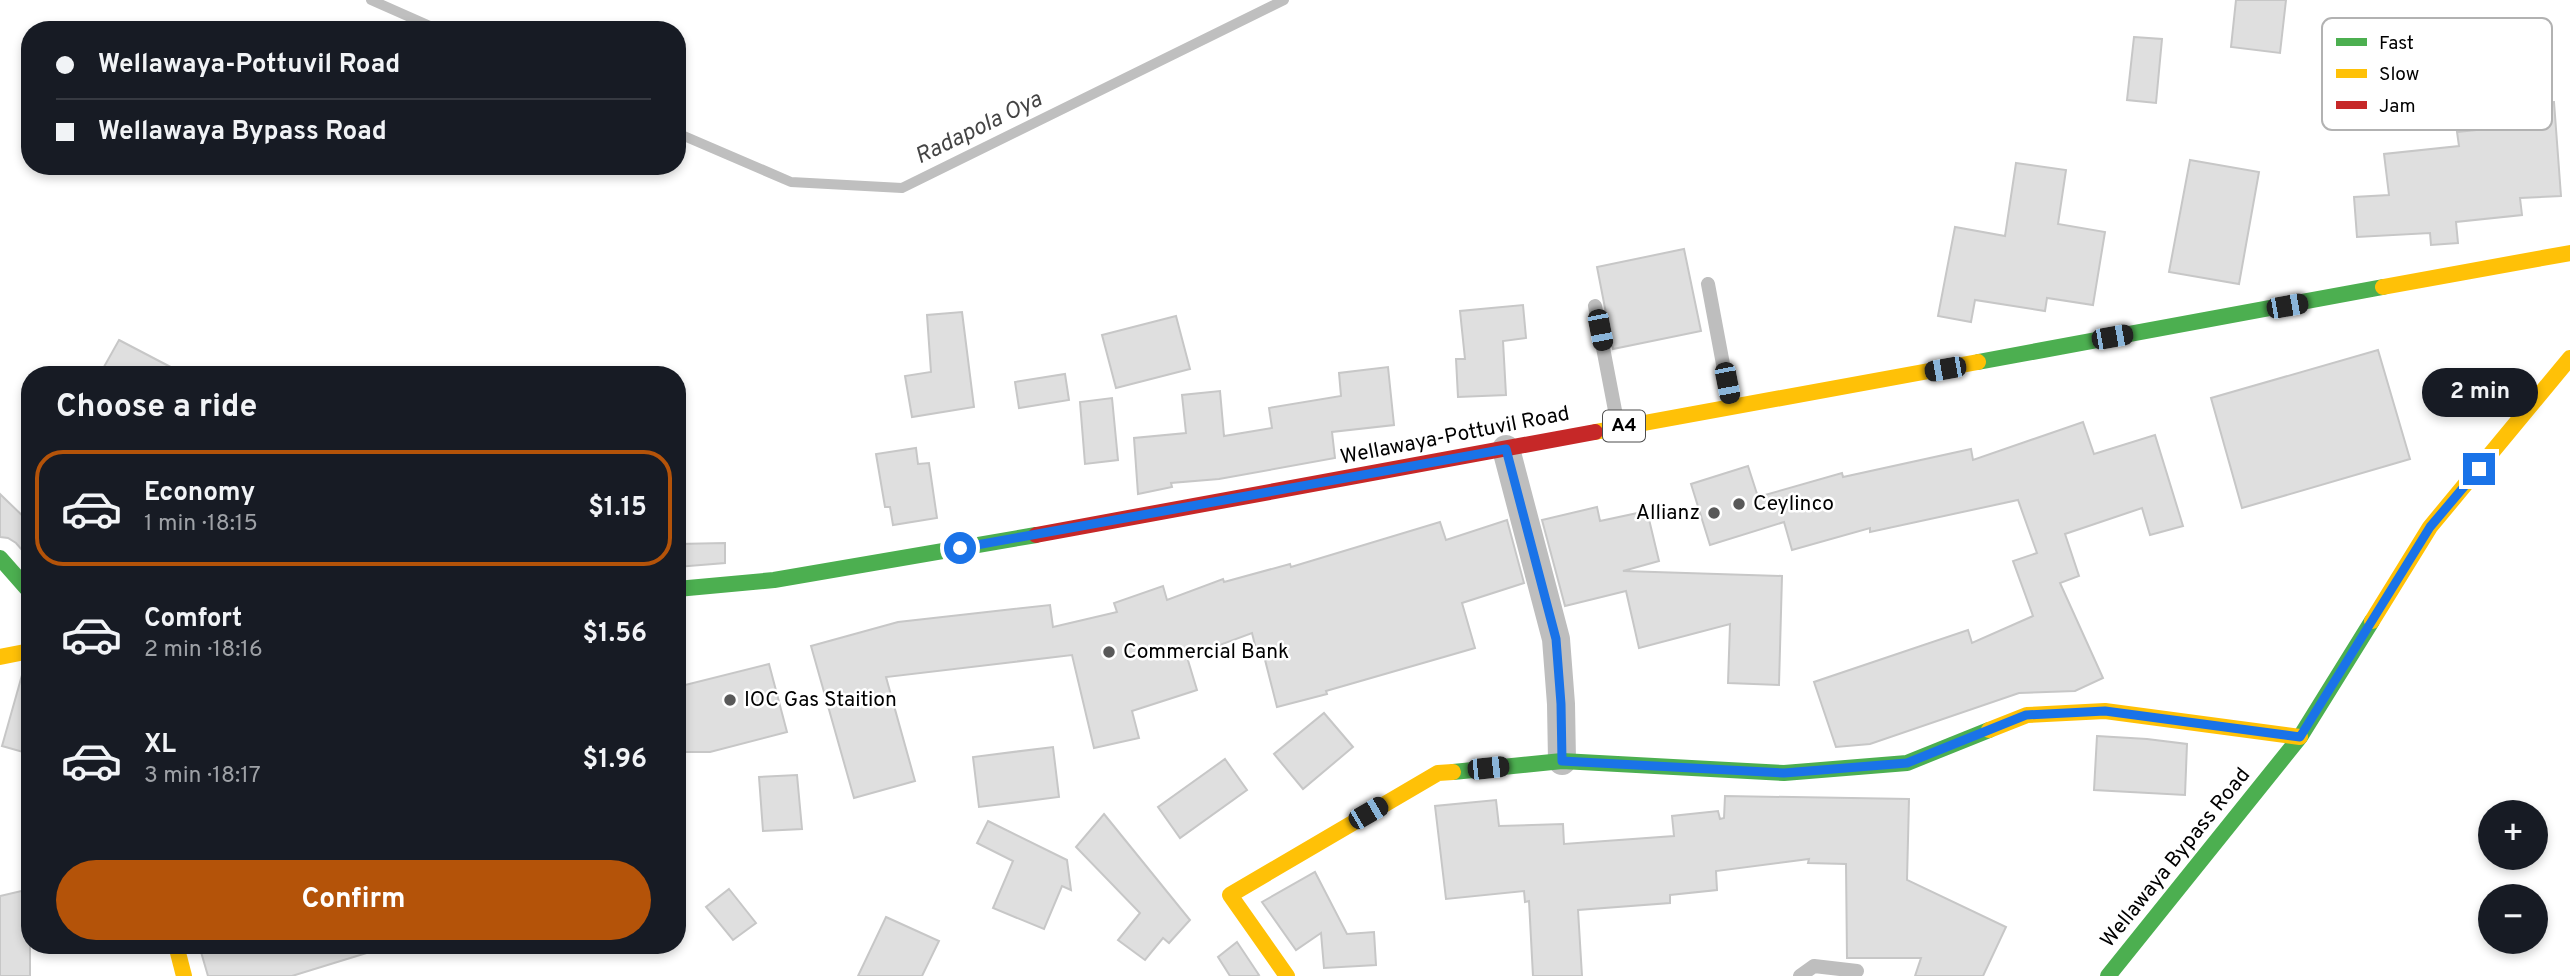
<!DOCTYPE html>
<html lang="en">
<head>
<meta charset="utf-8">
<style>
	:root { --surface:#171b24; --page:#242831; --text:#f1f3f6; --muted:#9ea1a6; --line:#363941; --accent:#b45309 }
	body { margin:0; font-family:Overpass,sans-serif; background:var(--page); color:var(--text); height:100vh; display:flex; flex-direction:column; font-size:26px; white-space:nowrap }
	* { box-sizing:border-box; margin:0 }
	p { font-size:23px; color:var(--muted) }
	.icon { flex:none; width:38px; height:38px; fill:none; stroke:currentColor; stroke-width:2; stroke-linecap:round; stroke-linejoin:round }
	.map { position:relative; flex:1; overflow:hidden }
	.drawer { position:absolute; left:21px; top:366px; width:665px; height:588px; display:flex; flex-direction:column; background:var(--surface); border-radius:28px; box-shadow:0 4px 10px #0003 }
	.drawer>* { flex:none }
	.top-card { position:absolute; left:21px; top:21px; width:665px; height:154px; border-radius:28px; box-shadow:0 4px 10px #0003; display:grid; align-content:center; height:154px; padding:0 35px; background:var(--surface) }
	.tools { position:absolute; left:2478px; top:800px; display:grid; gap:14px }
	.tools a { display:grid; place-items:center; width:70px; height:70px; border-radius:50%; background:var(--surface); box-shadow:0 4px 10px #0003; font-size:35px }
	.end { position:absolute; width:32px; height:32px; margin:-16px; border:9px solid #1a73e8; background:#fff; box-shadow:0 0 0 4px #fff }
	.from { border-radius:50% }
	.bubble { position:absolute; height:49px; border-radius:24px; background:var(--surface); box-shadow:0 4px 10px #0003; font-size:23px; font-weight:700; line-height:49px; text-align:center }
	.car { position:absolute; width:21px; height:42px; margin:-21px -10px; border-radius:9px; box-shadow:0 0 5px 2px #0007; background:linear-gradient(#222 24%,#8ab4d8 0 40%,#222 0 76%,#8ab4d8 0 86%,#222 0) }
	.top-card b { display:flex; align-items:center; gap:24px; height:66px; font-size:26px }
	.top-card b+b { border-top:2px solid var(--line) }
	.top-card i { width:18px; height:18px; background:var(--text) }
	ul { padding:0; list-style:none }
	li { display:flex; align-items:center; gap:21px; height:116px; margin:0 14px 10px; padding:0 21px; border:4px solid transparent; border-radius:28px }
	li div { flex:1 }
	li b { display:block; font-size:26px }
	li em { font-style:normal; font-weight:700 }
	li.active { border-color:var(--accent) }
	li>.icon { width:63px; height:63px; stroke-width:1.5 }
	h2 { padding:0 35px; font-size:32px; line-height:84px }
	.primary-button { display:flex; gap:14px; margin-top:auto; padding:14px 35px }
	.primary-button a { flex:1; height:80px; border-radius:42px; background:var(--accent); color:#fff; font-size:28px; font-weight:700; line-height:80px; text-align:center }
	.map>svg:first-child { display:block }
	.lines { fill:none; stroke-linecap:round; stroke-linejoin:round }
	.stream { stroke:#bfbfbf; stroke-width:10 }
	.building { fill:#dfdfdf; stroke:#c7c7c7; stroke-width:2 }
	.lane { stroke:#bebebe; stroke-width:14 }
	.street { stroke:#bebebe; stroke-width:28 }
	.fast { stroke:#4caf50; stroke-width:16 }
	.slow { stroke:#ffc107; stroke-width:16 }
	.jam { stroke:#c62828; stroke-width:16 }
	.route { stroke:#1a73e8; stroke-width:9 }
	.poi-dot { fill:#595959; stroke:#fff; stroke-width:2.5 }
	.labels { text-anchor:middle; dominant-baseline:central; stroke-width:5; stroke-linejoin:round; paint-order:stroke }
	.shield { fill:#fff; stroke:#4c4c4c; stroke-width:2 }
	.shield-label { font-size:19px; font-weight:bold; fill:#000 }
	.street-label { font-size:21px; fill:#000; stroke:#fff }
	.poi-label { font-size:21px; fill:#000; stroke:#fff; text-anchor:start }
	.water-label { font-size:23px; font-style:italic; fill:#444; stroke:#fff }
	.key { fill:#fff; stroke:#b2b2b2; stroke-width:2 }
	.key-label { font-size:19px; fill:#000 }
</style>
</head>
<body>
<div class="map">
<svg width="2570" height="976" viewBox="0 0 2570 976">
	<rect width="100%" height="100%" fill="#fff"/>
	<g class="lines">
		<g class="stream">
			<path d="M 371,0 L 439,30"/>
			<path d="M 677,133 L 791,182 L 902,188 L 1284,0"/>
		</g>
	</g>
	<g class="building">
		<path d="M 2236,0 L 2286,0 L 2280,53 L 2231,47 Z"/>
		<path d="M 2134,37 L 2162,39 L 2156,103 L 2127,100 Z"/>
		<path d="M 2554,102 L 2561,196 L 2520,198 L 2522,215 L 2456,222 L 2458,243 L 2431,245 L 2430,233 L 2357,237 L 2354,197 L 2389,195 L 2384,154 L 2459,146 L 2457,132 L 2524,125 L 2522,104 Z"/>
		<path d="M 2190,160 L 2259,172 L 2239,284 L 2169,272 Z"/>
		<path d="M 2016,163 L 2066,170 L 2058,224 L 2105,232 L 2093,305 L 2047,298 L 2045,311 L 1975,300 L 1971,322 L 1938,316 L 1955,227 L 2005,236 Z"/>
		<path d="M 1684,249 L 1701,331 L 1613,349 L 1597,267 Z"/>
		<path d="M 1523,305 L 1526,338 L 1503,341 L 1506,395 L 1458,397 L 1456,359 L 1465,359 L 1460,311 Z"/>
		<path d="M 962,312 L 974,407 L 912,417 L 905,376 L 931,372 L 927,315 Z"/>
		<path d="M 1176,316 L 1190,369 L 1116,388 L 1102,335 Z"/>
		<path d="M 119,340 L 184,374 L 100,374 Z"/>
		<path d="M 2378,350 L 2410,459 L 2242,508 L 2211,398 Z"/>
		<path d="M 1388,367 L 1394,425 L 1332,432 L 1335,458 L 1219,479 L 1171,483 L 1172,487 L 1138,494 L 1134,438 L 1186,433 L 1182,395 L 1220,391 L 1224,436 L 1272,428 L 1269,408 L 1341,396 L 1339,373 Z"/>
		<path d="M 1065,374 L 1069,400 L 1019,408 L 1015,382 Z"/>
		<path d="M 1112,398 L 1118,460 L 1085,464 L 1080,402 Z"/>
		<path d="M 2083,422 L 2094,454 L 2155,435 L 2183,526 L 2150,535 L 2142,508 L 2065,534 L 2079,576 L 2060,583 L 2103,678 L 2075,691 L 2019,693 L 1870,744 L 1836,747 L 1814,682 L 1968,630 L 1972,643 L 2033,616 L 2013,561 L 2037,553 L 2018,500 L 1870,532 L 1870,528 L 1792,550 L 1784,522 L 1710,545 L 1691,484 L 1748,466 L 1758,497 L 1842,473 L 1843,477 L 1971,449 L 1973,460 Z"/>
		<path d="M 916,448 L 918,464 L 929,463 L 937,518 L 893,525 L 890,507 L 885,507 L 876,454 Z"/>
		<path d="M 0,494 L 30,523 L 30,559 L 16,543 L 8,538 L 0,537 Z"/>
		<path d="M 1597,507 L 1600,521 L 1647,511 L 1659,561 L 1623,571 L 1782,576 L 1779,685 L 1728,683 L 1730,624 L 1639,648 L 1626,591 L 1565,606 L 1542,520 Z"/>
		<path d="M 1507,520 L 1524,583 L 1462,603 L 1475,648 L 1326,691 L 1327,694 L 1277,707 L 1263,652 L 1257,653 L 1252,633 L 1187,657 L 1197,690 L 1132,711 L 1139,738 L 1094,748 L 1072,655 L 886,677 L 915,781 L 854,798 L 811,646 L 898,622 L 1050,605 L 1053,627 L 1117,612 L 1114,603 L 1163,586 L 1167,600 L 1223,579 L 1224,582 L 1290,564 L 1291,567 L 1440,522 L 1446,540 Z"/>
		<path d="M 725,543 L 725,563 L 677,567 L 677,544 Z"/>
		<path d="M 769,664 L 787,732 L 710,752 L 677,752 L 677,687 Z"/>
		<path d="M 22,675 L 30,676 L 30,754 L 2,746 Z"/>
		<path d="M 1324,713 L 1353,747 L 1303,789 L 1274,754 Z"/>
		<path d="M 2097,736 L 2147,739 L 2187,744 L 2185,795 L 2094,790 Z"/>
		<path d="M 1053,747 L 1059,797 L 979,807 L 973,757 Z"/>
		<path d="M 1225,759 L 1247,790 L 1180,838 L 1158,807 Z"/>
		<path d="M 797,775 L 802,829 L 763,831 L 759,777 Z"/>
		<path d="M 1725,796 L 1909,799 L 1907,880 L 2006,927 L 1983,976 L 1915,976 L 1921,958 L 1847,958 L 1846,864 L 1808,863 L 1809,859 L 1716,871 L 1717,890 L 1670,895 L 1670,903 L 1578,910 L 1582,976 L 1533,976 L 1529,901 L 1525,902 L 1524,891 L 1446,899 L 1435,806 L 1496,800 L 1499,826 L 1563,824 L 1564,844 L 1674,836 L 1672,816 L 1718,811 L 1720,819 L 1724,818 Z"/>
		<path d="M 1104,814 L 1190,920 L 1169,943 L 1163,938 L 1145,960 L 1118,940 L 1140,913 L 1076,847 Z"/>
		<path d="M 988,821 L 1067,860 L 1071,890 L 1062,886 L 1044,929 L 993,908 L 1013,861 L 977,843 Z"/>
		<path d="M 1315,872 L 1347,934 L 1374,932 L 1376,965 L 1324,968 L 1321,933 L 1296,950 L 1262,902 Z"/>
		<path d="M 30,889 L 30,976 L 0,976 L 0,896 Z"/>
		<path d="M 729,889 L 756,923 L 733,940 L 706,907 Z"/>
		<path d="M 886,917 L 939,941 L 922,976 L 858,976 Z"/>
		<path d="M 1237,942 L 1259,975 L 1257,976 L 1230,976 L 1218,957 Z"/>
		<path d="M 199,945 L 372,945 L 373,951 L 292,976 L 208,976 Z"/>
	</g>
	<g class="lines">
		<g class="lane">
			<path d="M 1708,284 L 1731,407"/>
			<path d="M 1595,306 L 1618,426"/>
			<path d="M 1800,976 L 1814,966 L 1857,971"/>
		</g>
		<path class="street" d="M 1506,449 L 1556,639 L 1561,704 L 1562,761"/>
		<g class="fast">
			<path d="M 1978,362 L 2383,287"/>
			<path d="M 0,558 L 30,592"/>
			<path d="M 677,589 L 774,580 L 1036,535"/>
			<path d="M 1453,772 L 1562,761 L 1784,773 L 1907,763 L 1989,730"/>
			<path d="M 2108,976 L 2300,737 L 2372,621"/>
		</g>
		<g class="slow">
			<path d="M 2383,287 L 2570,253"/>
			<path d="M 1595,432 L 1978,362"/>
			<path d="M 2372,621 L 2430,527 L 2570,358"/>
			<path d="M 0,657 L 30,651"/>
			<path d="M 1989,730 L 2027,715 L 2105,711 L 2300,737"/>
			<path d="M 176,945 L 184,976"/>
			<path d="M 1287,976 L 1230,895 L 1438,773 L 1453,772"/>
		</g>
		<path class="jam" d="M 1036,535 L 1595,432"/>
	</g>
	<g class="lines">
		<path class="route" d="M 960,548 L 1506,449 L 1556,639 L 1561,704 L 1562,761 L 1784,773 L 1907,763 L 2026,715 L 2105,711 L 2300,737 L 2430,527 L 2479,469"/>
	</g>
	<g class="poi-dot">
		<circle cx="1739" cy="504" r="7"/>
		<circle cx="1714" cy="513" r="7"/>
		<circle cx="1109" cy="652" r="7"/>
		<circle cx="730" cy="700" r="7"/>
	</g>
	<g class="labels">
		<rect class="shield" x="1603" y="410.5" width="42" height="31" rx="5"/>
		<g class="shield-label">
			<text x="1624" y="426">A4</text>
		</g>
		<g class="street-label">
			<text transform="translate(1455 436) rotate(-11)">Wellawaya-Pottuvil Road</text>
			<text transform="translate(2176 858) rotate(-51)">Wellawaya Bypass Road</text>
		</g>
		<g class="poi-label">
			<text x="1753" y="504">Ceylinco</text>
			<text x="1700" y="513" text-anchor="end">Allianz</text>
			<text x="1123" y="652">Commercial Bank</text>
			<text x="744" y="700">IOC Gas Staition</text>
		</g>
		<g class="water-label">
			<text transform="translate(979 129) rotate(-26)">Radapola Oya</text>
		</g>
	</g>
	<rect x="2322" y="18" width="230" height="112" rx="10" class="key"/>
	<rect x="2336" y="38" width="31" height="8" fill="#4caf50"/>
	<rect x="2336" y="69" width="31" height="9" fill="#ffc107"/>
	<rect x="2336" y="101" width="31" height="8" fill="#c62828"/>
	<g class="key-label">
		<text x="2379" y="49">Fast</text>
		<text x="2379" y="80">Slow</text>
		<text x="2379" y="112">Jam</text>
	</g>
</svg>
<div class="tools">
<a>+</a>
<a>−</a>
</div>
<i class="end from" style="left:960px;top:548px"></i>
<i class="end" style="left:2479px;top:469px"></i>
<div class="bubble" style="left:2422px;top:368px;width:116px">2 min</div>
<i class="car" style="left:2287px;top:306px;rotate:80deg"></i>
<i class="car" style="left:1600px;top:330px;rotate:169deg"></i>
<i class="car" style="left:2112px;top:337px;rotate:80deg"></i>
<i class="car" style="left:1945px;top:369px;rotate:260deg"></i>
<i class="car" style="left:1727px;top:383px;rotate:169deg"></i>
<i class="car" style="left:1488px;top:768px;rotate:84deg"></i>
<i class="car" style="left:1368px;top:813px;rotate:60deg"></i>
<div class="top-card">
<b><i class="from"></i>Wellawaya-Pottuvil Road</b>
<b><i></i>Wellawaya Bypass Road</b>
</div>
<section class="drawer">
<h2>Choose a ride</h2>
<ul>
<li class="active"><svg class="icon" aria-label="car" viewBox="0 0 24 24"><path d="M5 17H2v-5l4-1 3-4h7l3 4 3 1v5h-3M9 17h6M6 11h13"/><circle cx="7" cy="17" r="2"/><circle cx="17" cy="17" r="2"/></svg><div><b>Economy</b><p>1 min · 18:15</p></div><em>$1.15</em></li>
<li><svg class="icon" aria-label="car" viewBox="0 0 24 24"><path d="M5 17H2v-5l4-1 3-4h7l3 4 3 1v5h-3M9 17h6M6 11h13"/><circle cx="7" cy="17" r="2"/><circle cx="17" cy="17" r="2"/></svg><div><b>Comfort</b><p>2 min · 18:16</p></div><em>$1.56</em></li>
<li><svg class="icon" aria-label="car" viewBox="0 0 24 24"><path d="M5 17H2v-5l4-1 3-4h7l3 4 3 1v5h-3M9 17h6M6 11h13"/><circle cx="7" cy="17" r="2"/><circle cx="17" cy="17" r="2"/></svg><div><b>XL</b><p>3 min · 18:17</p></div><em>$1.96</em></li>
</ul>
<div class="primary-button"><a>Confirm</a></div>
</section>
</div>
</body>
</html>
